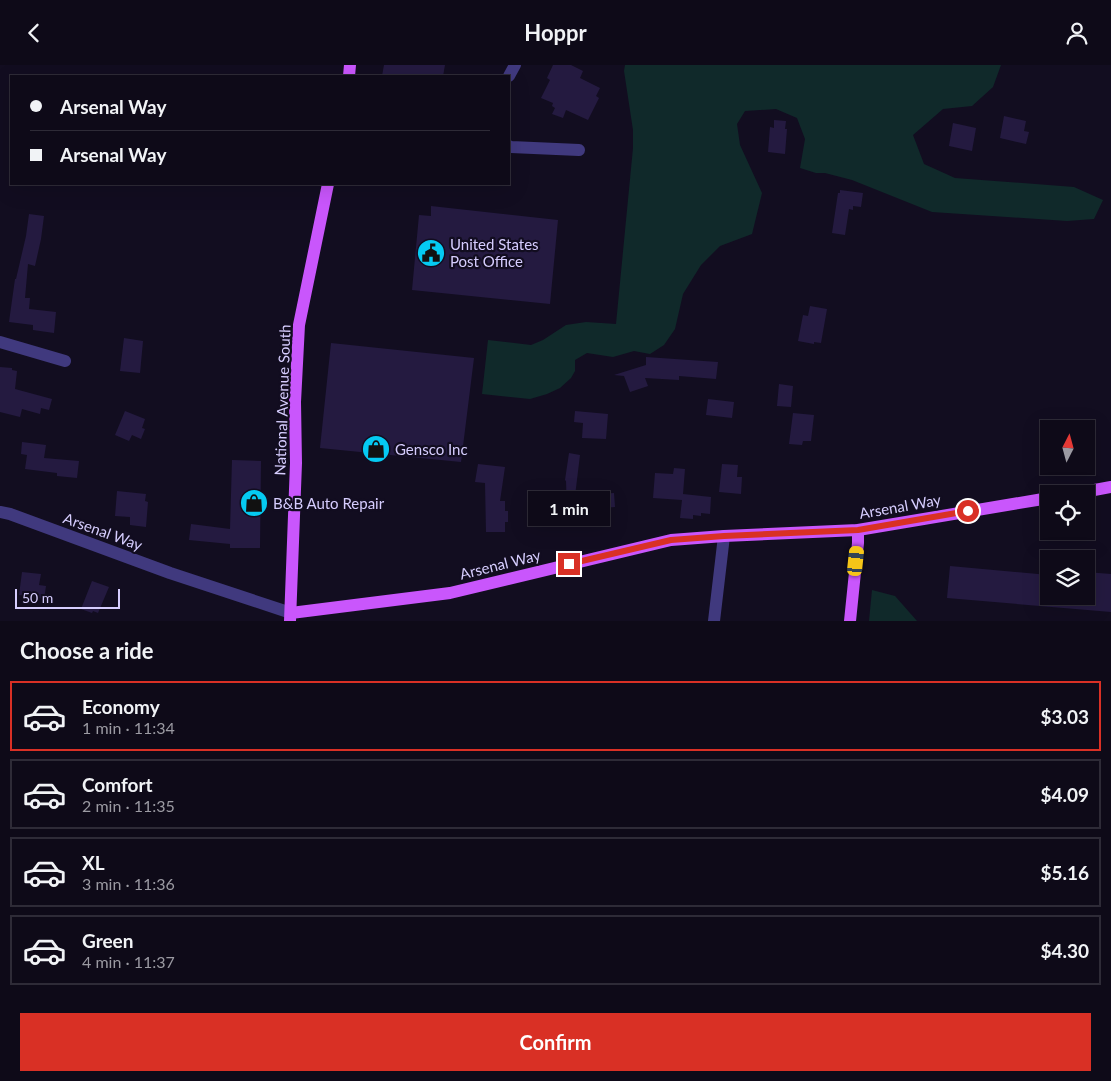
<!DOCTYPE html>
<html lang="en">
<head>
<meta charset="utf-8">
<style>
	:root { --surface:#0e0a18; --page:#171321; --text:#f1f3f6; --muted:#9b9aa2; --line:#2e2b37; --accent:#d93025 }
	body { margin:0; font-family:Lato,sans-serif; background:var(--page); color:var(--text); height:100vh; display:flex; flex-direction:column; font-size:19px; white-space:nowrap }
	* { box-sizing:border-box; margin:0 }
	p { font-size:16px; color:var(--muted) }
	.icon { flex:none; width:28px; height:28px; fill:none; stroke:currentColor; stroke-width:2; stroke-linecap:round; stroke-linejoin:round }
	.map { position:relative; height:556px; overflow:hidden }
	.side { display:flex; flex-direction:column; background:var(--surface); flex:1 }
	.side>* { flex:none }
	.guide { position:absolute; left:10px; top:10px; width:500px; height:110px; border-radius:0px; box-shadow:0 5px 20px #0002,0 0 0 1px var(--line); display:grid; align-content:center; height:110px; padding:0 20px; background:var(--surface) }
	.needle { width:32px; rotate:6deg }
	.fabs { position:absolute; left:1040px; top:355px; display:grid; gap:10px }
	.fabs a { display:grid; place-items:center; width:55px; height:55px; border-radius:0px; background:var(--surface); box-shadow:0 5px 20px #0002,0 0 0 1px var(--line); font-size:25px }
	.scale { position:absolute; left:15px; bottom:12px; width:105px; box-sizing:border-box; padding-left:5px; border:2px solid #d6cdfe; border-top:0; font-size:14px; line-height:18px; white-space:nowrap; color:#d6cdfe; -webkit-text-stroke:4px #120d20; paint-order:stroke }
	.end { position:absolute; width:22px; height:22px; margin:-11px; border:6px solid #d93025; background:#fff; box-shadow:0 0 0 2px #fff }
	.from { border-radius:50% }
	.bubble { position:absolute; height:35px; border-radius:0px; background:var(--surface); box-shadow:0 5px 20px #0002,0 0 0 1px var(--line); font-size:16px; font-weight:700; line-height:35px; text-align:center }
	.car { position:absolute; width:15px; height:30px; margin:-15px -8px; border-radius:6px; box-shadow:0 0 4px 1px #0007; background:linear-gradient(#f5c518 24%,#345 0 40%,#f5c518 0 76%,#345 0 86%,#f5c518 0) }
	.guide b { display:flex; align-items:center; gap:18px; height:48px; font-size:19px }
	.guide b+b { border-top:1px solid var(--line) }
	.guide i { width:12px; height:12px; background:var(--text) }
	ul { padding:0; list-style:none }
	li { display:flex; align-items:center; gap:15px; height:70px; margin:0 10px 8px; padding:0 10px; border:2px solid var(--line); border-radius:0px }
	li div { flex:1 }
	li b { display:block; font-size:19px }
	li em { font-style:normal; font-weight:700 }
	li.selected { border-color:var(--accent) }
	li>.icon { width:45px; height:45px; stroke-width:1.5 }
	h2 { padding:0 20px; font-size:22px; line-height:60px }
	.primary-button { display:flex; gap:10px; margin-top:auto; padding:10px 20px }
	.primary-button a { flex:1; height:58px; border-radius:0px; background:var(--accent); color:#fff; font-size:20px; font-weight:700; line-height:58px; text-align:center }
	header { display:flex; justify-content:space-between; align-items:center; height:65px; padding:0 20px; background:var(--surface); font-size:22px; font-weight:700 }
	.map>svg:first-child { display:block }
	.green { fill:#10292a }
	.building { fill:#241a40 }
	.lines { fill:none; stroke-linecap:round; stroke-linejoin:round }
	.minor { stroke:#40397e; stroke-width:12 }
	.major { stroke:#c956fc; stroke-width:12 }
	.route { stroke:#d93025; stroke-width:6 }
	.labels { text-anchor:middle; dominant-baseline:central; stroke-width:4.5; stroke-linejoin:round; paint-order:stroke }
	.poi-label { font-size:15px; fill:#d6cdfe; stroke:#120d20; text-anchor:start }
	.street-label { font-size:15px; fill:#d6cdfe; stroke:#120d20 }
</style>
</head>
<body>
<header><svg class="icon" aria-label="back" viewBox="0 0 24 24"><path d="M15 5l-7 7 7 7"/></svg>Hoppr<svg class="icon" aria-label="person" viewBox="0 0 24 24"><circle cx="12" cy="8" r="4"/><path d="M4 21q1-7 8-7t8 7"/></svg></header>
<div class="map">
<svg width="1111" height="556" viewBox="0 0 1111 556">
	<rect width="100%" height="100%" fill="#120d20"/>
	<g class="green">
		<path d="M 625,0 L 1001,0 L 993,22 L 972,41 L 943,44 L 913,70 L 924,99 L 955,113 L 1074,122 L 1103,135 L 1094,154 L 1067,156 L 932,147 L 852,115 L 825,108 L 816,108 L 800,103 L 805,74 L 797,53 L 776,44 L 745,46 L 737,59 L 740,80 L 762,128 L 752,169 L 720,181 L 701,200 L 683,229 L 675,264 L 664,280 L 650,289 L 634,286 L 613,292 L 587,288 L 575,295 L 575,306 L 571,313 L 560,323 L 547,329 L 530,334 L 482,329 L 488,275 L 531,280 L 543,275 L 566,260 L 586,257 L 616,259 L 633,83 L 633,65 L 624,6 Z"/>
		<path d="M 872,525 L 895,531 L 917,556 L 869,556 Z"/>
	</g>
	<g class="building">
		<path d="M 384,0 L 445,0 L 443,11 L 382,11 Z"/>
		<path d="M 553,0 L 571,0 L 583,6 L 580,13 L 600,23 L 596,31 L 599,33 L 588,55 L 566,45 L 563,53 L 552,49 L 555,43 L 552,41 L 553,38 L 541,33 L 550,15 L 547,13 Z"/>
		<path d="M 1004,51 L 1026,56 L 1024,66 L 1029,67 L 1026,79 L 1000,73 Z"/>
		<path d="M 774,55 L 786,56 L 785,64 L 787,64 L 785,89 L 768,87 L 770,62 L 774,63 Z"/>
		<path d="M 953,58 L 976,63 L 972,86 L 949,81 Z"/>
		<path d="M 840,125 L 863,128 L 861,142 L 853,141 L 853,145 L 849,144 L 845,170 L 832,168 L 838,128 L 840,128 Z"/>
		<path d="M 431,141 L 558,155 L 550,239 L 412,225 L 419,150 L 431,151 Z"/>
		<path d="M 29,149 L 44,151 L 41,174 L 35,201 L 28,199 L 25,233 L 30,233 L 29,244 L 56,247 L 54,268 L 33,265 L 33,260 L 9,257 L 15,214 L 16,214 L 26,171 Z"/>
		<path d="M 810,241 L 827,244 L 821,278 L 814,277 L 814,279 L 798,276 L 803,250 L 808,251 Z"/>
		<path d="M 124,273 L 143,276 L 140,308 L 120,306 Z"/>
		<path d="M 331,278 L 474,293 L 461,397 L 320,383 Z"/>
		<path d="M 646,292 L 718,297 L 716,314 L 679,311 L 679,315 L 645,313 L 648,321 L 630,327 L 624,311 L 614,310 L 646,300 Z"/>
		<path d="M 0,302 L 12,303 L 12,305 L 17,306 L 15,324 L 52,334 L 49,345 L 41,343 L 40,349 L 22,344 L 20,352 L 0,347 Z"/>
		<path d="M 779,319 L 793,321 L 791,342 L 777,341 Z"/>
		<path d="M 708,334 L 734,337 L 732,353 L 706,350 Z"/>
		<path d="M 125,346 L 145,354 L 142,363 L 145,364 L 141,374 L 132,370 L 129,376 L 115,370 Z"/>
		<path d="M 575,346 L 608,349 L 606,374 L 582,373 L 583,358 L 574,357 Z"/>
		<path d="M 793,348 L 814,350 L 811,376 L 803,376 L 802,380 L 789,379 Z"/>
		<path d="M 22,377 L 46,380 L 44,393 L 79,396 L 77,413 L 57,411 L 57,408 L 25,404 L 27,390 L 21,389 Z"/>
		<path d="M 569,388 L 580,390 L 575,431 L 614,428 L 615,442 L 591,444 L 592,449 L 573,450 L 572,446 L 567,446 L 566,416 L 565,415 Z"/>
		<path d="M 232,395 L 261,396 L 260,483 L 230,483 L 230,479 L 189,475 L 191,459 L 230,464 Z"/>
		<path d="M 478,399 L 505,402 L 500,436 L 505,436 L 505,446 L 508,446 L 508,457 L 505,457 L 505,467 L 486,467 L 485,418 L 475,417 Z"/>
		<path d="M 722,399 L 738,400 L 737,412 L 742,412 L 741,429 L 719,427 Z"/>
		<path d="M 674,403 L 685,404 L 683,429 L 711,432 L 710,449 L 701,448 L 701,451 L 693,450 L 693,454 L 680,453 L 682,435 L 653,433 L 655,408 L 673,409 Z"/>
		<path d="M 117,426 L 146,429 L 145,436 L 148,437 L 146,462 L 130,460 L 130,452 L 115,451 Z"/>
		<path d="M 950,501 L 1049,510 L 1049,531 L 1086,531 L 1086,507 L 1111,509 L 1111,547 L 947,533 Z"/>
		<path d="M 22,507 L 41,509 L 39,520 L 46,521 L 44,534 L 19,530 Z"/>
		<path d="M 92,516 L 109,522 L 98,548 L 93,546 L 92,548 L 81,544 Z"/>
	</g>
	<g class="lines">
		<g class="minor">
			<path d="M 509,11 L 515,0"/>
			<path d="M 509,81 L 511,82 L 579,85"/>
			<path d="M 0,277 L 65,296"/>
			<path d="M 0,447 L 10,449 L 170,508 L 291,548"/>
			<path d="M 714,556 L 724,471"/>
		</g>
		<g class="major">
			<path d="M 349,11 L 350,0"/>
			<path d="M 1073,429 L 1111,422"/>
			<path d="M 291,548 L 450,528 L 671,475 L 724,471 L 858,465 L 1049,433"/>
			<path d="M 290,556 L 296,398 L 295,337 L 299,260 L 328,119"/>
			<path d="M 850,556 L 858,478 L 858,465"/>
		</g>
	</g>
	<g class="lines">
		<path class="route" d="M 569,499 L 671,475 L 724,471 L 858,465 L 968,446"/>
	</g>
	<defs>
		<symbol id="civic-disc" viewBox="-11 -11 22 22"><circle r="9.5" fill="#05caf2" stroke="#120d20"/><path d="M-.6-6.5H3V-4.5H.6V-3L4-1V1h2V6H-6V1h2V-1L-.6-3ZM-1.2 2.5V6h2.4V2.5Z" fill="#111"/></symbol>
		<symbol id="shop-disc" viewBox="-11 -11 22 22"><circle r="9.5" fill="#05caf2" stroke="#120d20"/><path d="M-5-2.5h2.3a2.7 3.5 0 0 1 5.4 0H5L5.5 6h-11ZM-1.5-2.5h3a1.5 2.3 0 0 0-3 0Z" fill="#111"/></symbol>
	</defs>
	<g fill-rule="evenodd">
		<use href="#civic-disc" x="415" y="172" width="32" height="32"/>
		<use href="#shop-disc" x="360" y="368" width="32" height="32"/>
		<use href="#shop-disc" x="238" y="422" width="32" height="32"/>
	</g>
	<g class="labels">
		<g class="poi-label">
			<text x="450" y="179">United States<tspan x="450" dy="17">Post Office</tspan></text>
			<text x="395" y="384">Gensco Inc</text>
			<text x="273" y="438">B&amp;B Auto Repair</text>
		</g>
		<g class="street-label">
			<text transform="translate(282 335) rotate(-88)">National Avenue South</text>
			<text transform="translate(900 441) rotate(-10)">Arsenal Way</text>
			<text transform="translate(103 466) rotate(20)">Arsenal Way</text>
			<text transform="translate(500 499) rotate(-14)">Arsenal Way</text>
		</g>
	</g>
</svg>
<div class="fabs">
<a><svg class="needle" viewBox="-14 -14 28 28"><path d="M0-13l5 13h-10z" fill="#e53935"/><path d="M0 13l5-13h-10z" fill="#9b9aa2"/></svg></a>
<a><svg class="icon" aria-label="locate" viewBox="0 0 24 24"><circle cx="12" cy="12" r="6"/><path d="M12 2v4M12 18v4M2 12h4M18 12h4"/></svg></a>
<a><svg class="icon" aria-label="layers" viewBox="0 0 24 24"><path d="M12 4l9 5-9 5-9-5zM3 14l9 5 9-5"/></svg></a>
</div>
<div class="scale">50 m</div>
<i class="end from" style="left:968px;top:446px"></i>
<i class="end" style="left:569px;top:499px"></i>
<div class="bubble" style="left:528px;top:426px;width:82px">1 min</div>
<i class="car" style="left:856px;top:496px;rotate:6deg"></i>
<div class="guide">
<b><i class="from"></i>Arsenal Way</b>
<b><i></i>Arsenal Way</b>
</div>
</div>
<section class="side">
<h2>Choose a ride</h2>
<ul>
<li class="selected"><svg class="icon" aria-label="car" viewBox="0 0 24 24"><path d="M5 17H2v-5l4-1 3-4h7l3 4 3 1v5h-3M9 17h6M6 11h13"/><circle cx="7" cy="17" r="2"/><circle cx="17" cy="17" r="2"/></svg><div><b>Economy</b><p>1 min · 11:34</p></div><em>$3.03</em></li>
<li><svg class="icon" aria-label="car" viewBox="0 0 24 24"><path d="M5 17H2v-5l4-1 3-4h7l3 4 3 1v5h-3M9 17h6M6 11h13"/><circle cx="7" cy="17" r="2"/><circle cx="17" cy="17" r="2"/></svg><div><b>Comfort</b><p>2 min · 11:35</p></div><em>$4.09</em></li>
<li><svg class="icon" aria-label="car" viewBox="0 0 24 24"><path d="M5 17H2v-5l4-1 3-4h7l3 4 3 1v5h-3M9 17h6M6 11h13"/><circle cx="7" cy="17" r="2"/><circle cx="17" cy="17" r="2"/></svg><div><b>XL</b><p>3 min · 11:36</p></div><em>$5.16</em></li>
<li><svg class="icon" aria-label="car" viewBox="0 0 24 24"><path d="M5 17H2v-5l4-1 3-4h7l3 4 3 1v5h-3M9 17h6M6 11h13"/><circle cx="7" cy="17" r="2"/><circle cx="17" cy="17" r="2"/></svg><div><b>Green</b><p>4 min · 11:37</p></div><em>$4.30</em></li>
</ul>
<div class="primary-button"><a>Confirm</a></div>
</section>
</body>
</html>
